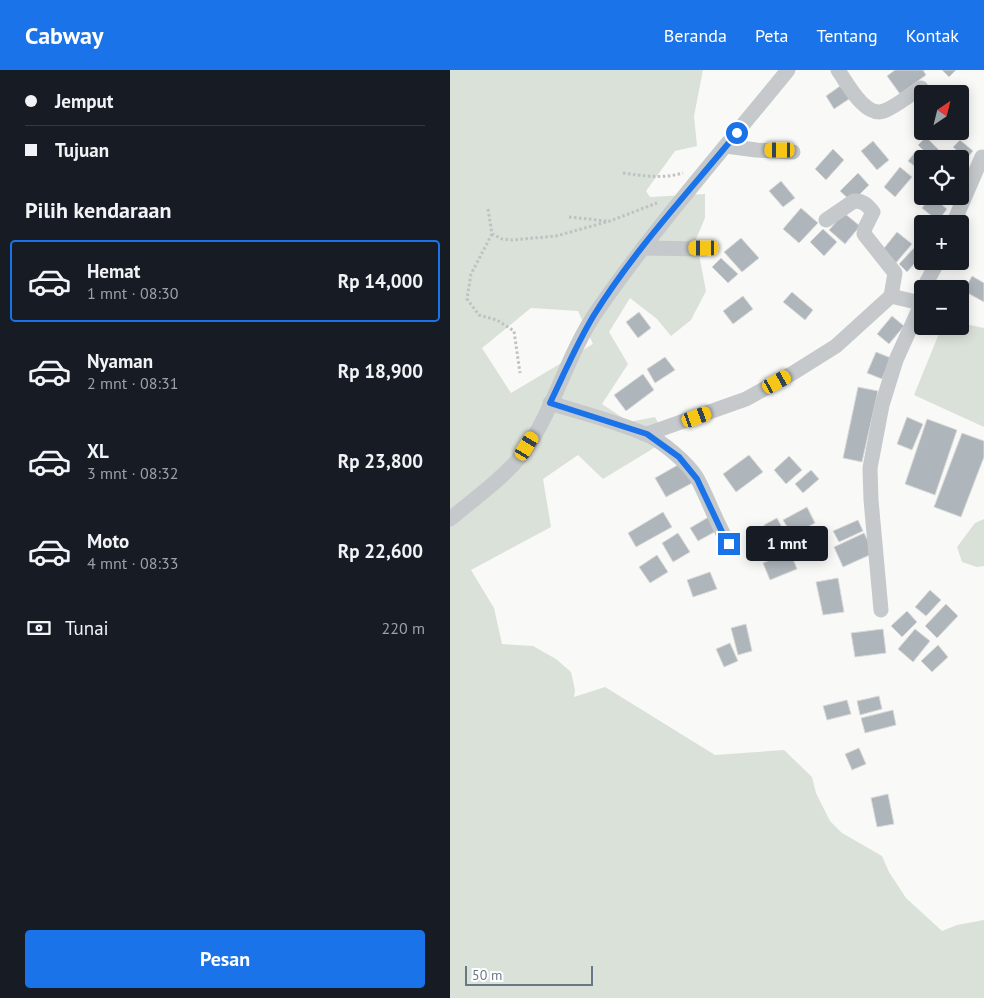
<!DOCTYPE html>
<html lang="id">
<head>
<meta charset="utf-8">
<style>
	:root { --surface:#171b24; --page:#242831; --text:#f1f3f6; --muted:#9ea1a6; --line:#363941; --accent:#1a73e8 }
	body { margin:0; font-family:"PT Sans",sans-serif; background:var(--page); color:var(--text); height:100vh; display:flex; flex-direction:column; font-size:19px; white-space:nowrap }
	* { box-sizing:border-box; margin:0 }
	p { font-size:16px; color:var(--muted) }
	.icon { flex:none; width:28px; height:28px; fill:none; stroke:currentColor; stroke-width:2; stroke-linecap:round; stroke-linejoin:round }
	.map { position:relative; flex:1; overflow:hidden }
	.side { display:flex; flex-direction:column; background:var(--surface); width:450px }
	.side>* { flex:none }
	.top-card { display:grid; align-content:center; height:110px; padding:0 25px; background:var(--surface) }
	.needle { width:32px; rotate:35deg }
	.buttons { position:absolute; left:464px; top:15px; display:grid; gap:10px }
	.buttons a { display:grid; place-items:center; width:55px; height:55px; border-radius:5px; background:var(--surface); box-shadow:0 2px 12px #0003; font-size:25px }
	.scale { position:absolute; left:15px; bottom:12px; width:128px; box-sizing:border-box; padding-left:5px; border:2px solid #687887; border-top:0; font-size:14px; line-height:18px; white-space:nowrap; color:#687887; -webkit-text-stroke:4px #fff; paint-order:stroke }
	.end { position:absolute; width:22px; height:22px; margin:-11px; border:6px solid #1a73e8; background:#fff; box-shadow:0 0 0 2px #fff }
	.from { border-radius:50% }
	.bubble { position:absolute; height:35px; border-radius:5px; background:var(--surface); box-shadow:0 2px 12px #0003; font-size:16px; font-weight:700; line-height:35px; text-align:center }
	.car { position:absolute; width:15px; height:30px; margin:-15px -8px; border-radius:6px; box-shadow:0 0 4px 1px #0007; background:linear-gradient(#f5c518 24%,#345 0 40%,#f5c518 0 76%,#345 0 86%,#f5c518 0) }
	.top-card b { display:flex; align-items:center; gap:18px; height:48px; font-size:19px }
	.top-card b+b { border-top:1px solid var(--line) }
	.top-card i { width:12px; height:12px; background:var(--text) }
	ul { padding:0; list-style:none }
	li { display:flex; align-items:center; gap:15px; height:82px; margin:0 10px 8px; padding:0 15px; border:2px solid transparent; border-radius:5px }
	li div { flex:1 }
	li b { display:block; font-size:19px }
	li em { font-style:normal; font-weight:700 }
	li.on { border-color:var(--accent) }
	li>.icon { width:45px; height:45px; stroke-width:1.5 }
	h2 { padding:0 25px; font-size:22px; line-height:60px }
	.pay { display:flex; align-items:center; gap:12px; height:55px; padding:0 25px; font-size:19px }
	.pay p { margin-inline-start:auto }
	.button { display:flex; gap:10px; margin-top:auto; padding:10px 25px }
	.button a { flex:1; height:58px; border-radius:5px; background:var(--accent); color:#fff; font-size:20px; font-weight:700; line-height:58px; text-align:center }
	header { display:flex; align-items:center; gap:30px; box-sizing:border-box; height:70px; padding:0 25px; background:var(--accent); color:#fff }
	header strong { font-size:24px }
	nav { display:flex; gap:28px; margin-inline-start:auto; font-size:18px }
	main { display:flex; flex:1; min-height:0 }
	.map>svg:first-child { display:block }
	.green { fill:#dae1d8; fill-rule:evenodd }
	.building { fill:#aeb5bb; stroke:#dbdbd9 }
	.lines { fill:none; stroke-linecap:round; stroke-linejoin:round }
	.path { stroke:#bfc1c3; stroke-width:3; stroke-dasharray:2.5 2.5; stroke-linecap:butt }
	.street { stroke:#c5c9cc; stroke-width:15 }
	.route { stroke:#1a73e8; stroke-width:6 }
</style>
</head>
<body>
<header>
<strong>Cabway</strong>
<nav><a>Beranda</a><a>Peta</a><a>Tentang</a><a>Kontak</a></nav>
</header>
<main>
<section class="side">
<div class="top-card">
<b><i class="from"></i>Jemput</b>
<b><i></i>Tujuan</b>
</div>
<h2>Pilih kendaraan</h2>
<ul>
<li class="on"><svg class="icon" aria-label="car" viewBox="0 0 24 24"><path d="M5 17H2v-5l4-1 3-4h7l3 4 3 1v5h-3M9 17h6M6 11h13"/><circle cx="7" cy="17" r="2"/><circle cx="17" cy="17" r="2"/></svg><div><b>Hemat</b><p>1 mnt · 08:30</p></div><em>Rp 14,000</em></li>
<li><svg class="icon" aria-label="car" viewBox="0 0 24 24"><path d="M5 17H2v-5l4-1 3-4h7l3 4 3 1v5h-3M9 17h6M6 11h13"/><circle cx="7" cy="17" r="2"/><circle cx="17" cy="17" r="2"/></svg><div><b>Nyaman</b><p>2 mnt · 08:31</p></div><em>Rp 18,900</em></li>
<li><svg class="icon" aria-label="car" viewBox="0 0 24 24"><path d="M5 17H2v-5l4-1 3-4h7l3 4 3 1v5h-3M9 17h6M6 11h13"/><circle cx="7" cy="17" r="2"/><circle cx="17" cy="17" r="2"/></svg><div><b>XL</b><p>3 mnt · 08:32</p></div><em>Rp 23,800</em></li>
<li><svg class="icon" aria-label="car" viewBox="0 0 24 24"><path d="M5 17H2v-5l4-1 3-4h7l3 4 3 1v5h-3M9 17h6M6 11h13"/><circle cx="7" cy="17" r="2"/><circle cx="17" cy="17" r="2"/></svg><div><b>Moto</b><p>4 mnt · 08:33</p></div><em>Rp 22,600</em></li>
</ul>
<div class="pay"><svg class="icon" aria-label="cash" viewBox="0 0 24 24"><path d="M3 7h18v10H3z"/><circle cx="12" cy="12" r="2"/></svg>Tunai<p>220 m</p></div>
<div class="button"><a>Pesan</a></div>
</section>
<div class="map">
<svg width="534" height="928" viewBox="0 0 534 928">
	<rect width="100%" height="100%" fill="#f9f9f7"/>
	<g class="green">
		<path d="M 0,0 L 253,0 L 244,46 L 247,76 L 225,81 L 196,121 L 200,127 L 255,124 L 255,148 L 246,169 L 256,221 L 241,250 L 221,266 L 207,249 L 180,228 L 159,262 L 178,294 L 152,334 L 179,352 L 205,347 L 217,370 L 153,409 L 128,385 L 93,409 L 101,457 L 21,500 L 44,538 L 52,574 L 83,576 L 106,589 L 121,602 L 125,620 L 124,627 L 155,617 L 265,685 L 334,680 L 362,707 L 366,723 L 380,751 L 392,763 L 432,786 L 439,802 L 456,828 L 492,861 L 507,855 L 534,850 L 534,928 L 0,928 ZM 81,238 L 128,241 L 143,274 L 61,323 L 32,278 Z"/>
		<path d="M 510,253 L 534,258 L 534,357 L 464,325 L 492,256 L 510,256 Z"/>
		<path d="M 534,449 L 534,496 L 527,497 L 512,492 L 507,477 L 525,453 Z"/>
	</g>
	<g class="building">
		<path d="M 445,0 L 473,0 L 476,5 L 450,24 L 437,6 Z"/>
		<path d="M 492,0 L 506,0 L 499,7 Z"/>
		<path d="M 393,14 L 402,27 L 384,39 L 376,26 Z"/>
		<path d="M 489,19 L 493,24 L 482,24 Z"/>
		<path d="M 472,31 L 472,45 L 466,36 Z"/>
		<path d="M 476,67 L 494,85 L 490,89 L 482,89 L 468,75 Z"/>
		<path d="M 510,70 L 523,81 L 516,89 L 503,77 Z"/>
		<path d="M 423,71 L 439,90 L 427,100 L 411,81 Z"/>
		<path d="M 383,79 L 394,90 L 376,110 L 365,99 Z"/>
		<path d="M 466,81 L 476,89 L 472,89 L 472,102 L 458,91 Z"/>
		<path d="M 500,82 L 506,89 L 492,89 Z"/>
		<path d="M 450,97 L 462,107 L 445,127 L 434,117 Z"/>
		<path d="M 408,103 L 419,115 L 402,132 L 390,121 Z"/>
		<path d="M 331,111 L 345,128 L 333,137 L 319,121 Z"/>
		<path d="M 481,126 L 497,139 L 488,151 L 472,138 Z"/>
		<path d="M 351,138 L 368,153 L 349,173 L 333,159 Z"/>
		<path d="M 394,143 L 410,156 L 395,174 L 379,160 Z"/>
		<path d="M 373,159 L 387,172 L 374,186 L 360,172 Z"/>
		<path d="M 447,162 L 462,174 L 445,194 L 431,182 Z"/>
		<path d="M 291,168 L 309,188 L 292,202 L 274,182 Z"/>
		<path d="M 464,178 L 472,185 L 457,202 L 449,194 Z"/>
		<path d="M 271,188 L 288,204 L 278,213 L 262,197 Z"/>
		<path d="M 522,206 L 534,213 L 534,232 L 514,221 Z"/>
		<path d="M 342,222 L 363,240 L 355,250 L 333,232 Z"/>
		<path d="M 293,226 L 303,239 L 283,254 L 273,241 Z"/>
		<path d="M 189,242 L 201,258 L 188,268 L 176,252 Z"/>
		<path d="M 442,246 L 454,256 L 439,274 L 427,264 Z"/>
		<path d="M 426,282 L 441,288 L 432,309 L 417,303 Z"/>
		<path d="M 215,287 L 225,300 L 205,313 L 197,299 Z"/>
		<path d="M 193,304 L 204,320 L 176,341 L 164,325 Z"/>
		<path d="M 408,317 L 428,321 L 412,392 L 393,388 Z"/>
		<path d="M 457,347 L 473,354 L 462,380 L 447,374 Z"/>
		<path d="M 477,349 L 507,360 L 485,425 L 455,414 Z"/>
		<path d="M 512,363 L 534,371 L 534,387 L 511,447 L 484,437 Z"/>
		<path d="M 299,385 L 313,402 L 286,422 L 273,404 Z"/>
		<path d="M 339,386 L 352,400 L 336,414 L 324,400 Z"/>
		<path d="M 233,392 L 244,412 L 216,427 L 205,408 Z"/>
		<path d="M 361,400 L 369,409 L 353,423 L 345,414 Z"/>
		<path d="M 357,437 L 365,453 L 342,465 L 333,450 Z"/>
		<path d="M 213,442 L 222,457 L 186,477 L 178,463 Z"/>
		<path d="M 262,445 L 270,459 L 248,471 L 240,458 Z"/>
		<path d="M 327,448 L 336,465 L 324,472 L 314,455 Z"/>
		<path d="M 408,450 L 413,461 L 389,472 L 383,461 Z"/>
		<path d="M 228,463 L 240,482 L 223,492 L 212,473 Z"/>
		<path d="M 414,463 L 424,483 L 393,497 L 384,477 Z"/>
		<path d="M 340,482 L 347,499 L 320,510 L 313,493 Z"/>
		<path d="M 207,485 L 218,502 L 200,513 L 189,497 Z"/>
		<path d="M 260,502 L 267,519 L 243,527 L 237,510 Z"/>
		<path d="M 388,508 L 394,542 L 373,545 L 366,512 Z"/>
		<path d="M 480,520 L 491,530 L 476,546 L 465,537 Z"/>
		<path d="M 496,534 L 508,546 L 487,568 L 475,556 Z"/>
		<path d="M 457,541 L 467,552 L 452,567 L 441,556 Z"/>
		<path d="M 296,554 L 302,581 L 288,585 L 281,558 Z"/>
		<path d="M 433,559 L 436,583 L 405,587 L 401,563 Z"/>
		<path d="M 465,559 L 480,571 L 463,592 L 448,579 Z"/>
		<path d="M 280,573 L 288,591 L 274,597 L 266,579 Z"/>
		<path d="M 488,575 L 498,587 L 482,602 L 471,591 Z"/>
		<path d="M 429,626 L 432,639 L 410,645 L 407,631 Z"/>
		<path d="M 397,630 L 401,644 L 377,650 L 373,636 Z"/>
		<path d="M 443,640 L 446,655 L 415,663 L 411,648 Z"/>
		<path d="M 409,678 L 416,694 L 402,700 L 395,684 Z"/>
		<path d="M 438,724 L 444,754 L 427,757 L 421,728 Z"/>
	</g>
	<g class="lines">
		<g class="path">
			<path d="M 173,103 C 194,106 212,109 233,103"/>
			<path d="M 38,139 L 42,164 L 52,169 L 62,170 L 106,166 L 160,151 L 207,133"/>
			<path d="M 119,147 L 157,151"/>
			<path d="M 42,164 L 21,204 L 17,229 L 29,245 L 47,250 L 64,261 L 70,303"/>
		</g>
		<g class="street">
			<path d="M 388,0 C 397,13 415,48 434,41 C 447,36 459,25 471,18"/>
			<path d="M 276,76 L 306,80 L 343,82"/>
			<path d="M 376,150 L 404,131 C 413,130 418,136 423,142 L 415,158 L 414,164 L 445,203 L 441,226 L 466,232 L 470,237 L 446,290 L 432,335 L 420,398 L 421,430 L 431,540"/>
			<path d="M 503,154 L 532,87"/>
			<path d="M 193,178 L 254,179"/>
			<path d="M 473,219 L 488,191"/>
			<path d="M 100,333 C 132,343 165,351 195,364 C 211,370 238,393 247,408 C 259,430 266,453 279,474"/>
			<path d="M 197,364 L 296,329 L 343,303 L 386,276 L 441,226"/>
			<path d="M 0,449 C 24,429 51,410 71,386 C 104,342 116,286 147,241 C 205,157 273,80 338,0"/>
		</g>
	</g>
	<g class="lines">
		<path class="route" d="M 279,474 L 273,464 L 247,409 L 229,387 L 197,364 L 100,333 C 114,304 127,273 144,245 C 185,179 238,123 287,63"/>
	</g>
</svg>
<div class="buttons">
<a><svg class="needle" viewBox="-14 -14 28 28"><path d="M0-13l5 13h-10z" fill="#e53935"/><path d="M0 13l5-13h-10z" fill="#9ea1a6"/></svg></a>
<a><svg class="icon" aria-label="locate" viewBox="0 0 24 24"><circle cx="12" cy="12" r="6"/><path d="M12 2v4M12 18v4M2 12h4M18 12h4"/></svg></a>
<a>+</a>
<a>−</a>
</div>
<div class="scale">50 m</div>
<i class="end from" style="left:287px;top:63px"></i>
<i class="end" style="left:279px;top:474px"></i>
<div class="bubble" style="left:296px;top:456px;width:82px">1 mnt</div>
<i class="car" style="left:330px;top:80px;rotate:270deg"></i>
<i class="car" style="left:254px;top:178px;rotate:270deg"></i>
<i class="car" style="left:327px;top:312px;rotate:61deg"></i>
<i class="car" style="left:247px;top:347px;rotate:70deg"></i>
<i class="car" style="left:77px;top:376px;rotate:31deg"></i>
</div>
</main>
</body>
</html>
